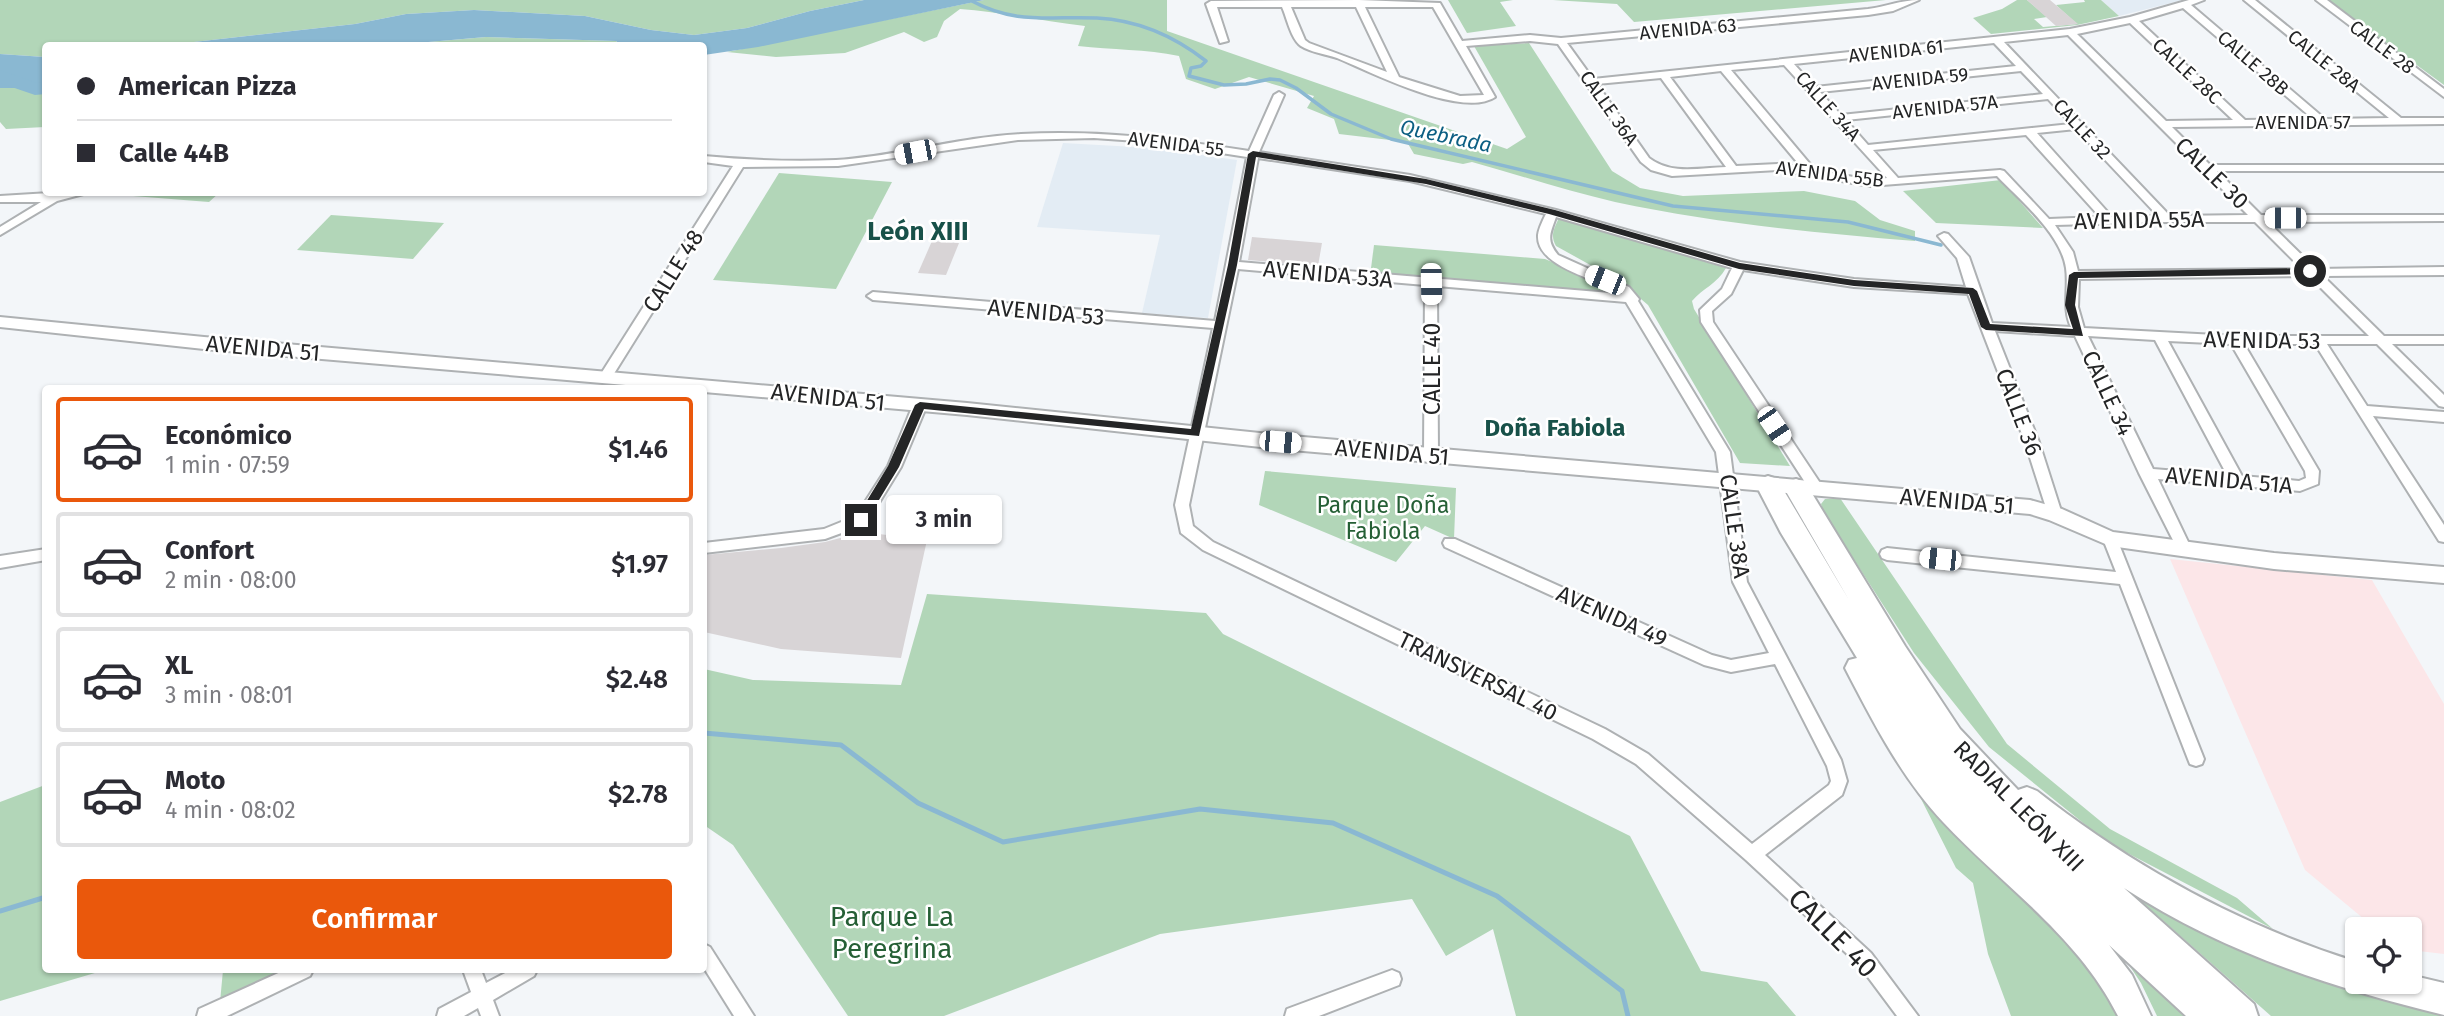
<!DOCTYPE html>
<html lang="es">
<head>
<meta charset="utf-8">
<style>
	:root { --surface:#fff; --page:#f2f2f3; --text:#2b2b33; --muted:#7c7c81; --line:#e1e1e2; --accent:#ea580c }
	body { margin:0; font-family:"Fira Sans",sans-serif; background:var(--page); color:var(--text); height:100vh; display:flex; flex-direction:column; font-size:26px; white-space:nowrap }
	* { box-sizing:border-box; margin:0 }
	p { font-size:23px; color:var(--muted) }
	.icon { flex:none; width:38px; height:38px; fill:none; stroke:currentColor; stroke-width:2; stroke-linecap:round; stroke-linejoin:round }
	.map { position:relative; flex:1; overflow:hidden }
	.side { position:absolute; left:42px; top:385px; width:665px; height:588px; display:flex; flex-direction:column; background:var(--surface); border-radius:7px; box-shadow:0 2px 5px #0004 }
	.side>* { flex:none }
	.banner { position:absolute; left:42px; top:42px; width:665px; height:154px; border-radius:7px; box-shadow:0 2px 5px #0004; display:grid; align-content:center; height:154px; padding:0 35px; background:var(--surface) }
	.tools { position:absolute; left:2345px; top:917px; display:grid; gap:14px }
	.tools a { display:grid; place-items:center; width:77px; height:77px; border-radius:7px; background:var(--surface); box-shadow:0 2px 5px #0004; font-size:35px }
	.end { position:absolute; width:32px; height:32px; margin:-16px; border:9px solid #242526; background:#fff; box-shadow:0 0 0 4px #fff }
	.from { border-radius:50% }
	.bubble { position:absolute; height:49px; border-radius:7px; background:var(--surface); box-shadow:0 2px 5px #0004; font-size:23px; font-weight:600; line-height:49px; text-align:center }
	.car { position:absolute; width:21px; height:42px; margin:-21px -10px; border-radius:9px; box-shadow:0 0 5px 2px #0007; background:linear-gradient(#fff 24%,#345 0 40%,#fff 0 76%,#345 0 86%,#fff 0) }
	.banner b { display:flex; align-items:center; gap:24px; height:66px; font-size:26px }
	.banner b+b { border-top:2px solid var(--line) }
	.banner i { width:18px; height:18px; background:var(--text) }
	ul { padding:12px 0 0; list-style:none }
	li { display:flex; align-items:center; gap:21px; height:105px; margin:0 14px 10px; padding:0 21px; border:4px solid var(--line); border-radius:7px }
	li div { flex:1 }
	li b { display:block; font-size:26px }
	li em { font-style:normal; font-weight:600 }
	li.current { border-color:var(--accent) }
	li>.icon { width:63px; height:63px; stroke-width:1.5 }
	.button { display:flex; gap:14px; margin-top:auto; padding:14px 35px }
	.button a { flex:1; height:80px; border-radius:7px; background:var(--accent); color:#fff; font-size:28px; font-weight:600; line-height:80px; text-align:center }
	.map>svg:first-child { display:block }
	.industrial { fill:#fce6e8 }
	.built { fill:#e3ecf4 }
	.green { fill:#b2d6b8 }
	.water { fill:#8ab8d2 }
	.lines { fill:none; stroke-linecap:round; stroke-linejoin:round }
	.stream-far1 { stroke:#8ab8d2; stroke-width:3.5 }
	.stream { stroke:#8ab8d2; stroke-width:5 }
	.river { fill:#8ab8d2; fill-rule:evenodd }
	.building { fill:#d8d4d6 }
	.street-casing { stroke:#aeb1b3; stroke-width:4 }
	.secondary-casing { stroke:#aeb1b3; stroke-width:4 }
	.highway-casing { stroke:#aeb1b3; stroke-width:4 }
	.street { fill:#fff; fill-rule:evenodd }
	.secondary { fill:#fff; fill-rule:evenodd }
	.highway { fill:#fff; fill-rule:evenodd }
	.route { fill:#242526 }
	.labels { text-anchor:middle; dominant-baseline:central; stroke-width:5; stroke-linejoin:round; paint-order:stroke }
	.far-street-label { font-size:19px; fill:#242526; stroke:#fff }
	.far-water-label { font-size:21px; font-style:italic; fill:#0d5f83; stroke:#fff }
	.street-label { font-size:23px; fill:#242526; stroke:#fff }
	.park-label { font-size:23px; fill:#255f35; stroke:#fff }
	.neighbourhood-label { font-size:24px; font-weight:bold; fill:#185149; stroke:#fff }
	.quarter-label { font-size:26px; font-weight:bold; fill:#185149; stroke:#fff }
	.near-park-label { font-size:28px; fill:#255f35; stroke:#fff }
	.near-street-label { font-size:28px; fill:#242526; stroke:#fff }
</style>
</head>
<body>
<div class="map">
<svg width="2444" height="1016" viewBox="0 0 2444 1016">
	<rect width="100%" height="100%" fill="#f3f6f9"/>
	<path class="industrial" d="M 2170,559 L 2372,580 L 2444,704 L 2444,954 L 2410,950 L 2410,929 L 2376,929 L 2305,870 Z"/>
	<g class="built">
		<path d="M 2101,0 L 2183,0 L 2119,16 Z"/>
		<path d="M 1063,143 L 1153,148 L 1237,160 L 1208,318 L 1142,313 L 1160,235 L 1037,227 Z"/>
	</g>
	<g class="green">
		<path d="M 0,0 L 864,0 L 810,11 L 747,28 L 694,35 L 651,30 L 585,16 L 474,10 L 406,14 L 355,24 L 167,45 L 46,46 L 45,57 L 0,54 Z"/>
		<path d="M 984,0 L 1167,0 L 1167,31 L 1507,149 L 1526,137 L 1474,46 L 1529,43 L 1612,171 L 1640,188 L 1683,196 L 1804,191 L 1855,201 L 1880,220 L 1915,231 L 1915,241 C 1814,233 1714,223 1615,202 C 1567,191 1519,175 1472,162 L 1463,164 L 1414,154 L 1407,142 L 1339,134 L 1334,119 L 1307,108 L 1314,96 L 1249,77 L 1215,89 L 1186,79 L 1179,56 C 1146,49 1112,50 1078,46 L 1085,26 C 1043,21 1002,12 960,9 L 944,21 L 937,37 L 924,42 L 904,32 L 845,53 L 776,57 L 727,52 Z"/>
		<path d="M 1448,0 L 1513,0 L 1500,2 L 1516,26 L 1467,33 Z"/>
		<path d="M 1553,0 L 1886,0 L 1634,22 L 1617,4 Z"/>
		<path d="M 2017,0 L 2027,0 L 2047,17 L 2034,19 L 2043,27 L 2077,24 L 2056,5 L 2085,2 L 2084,0 L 2101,0 L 2119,16 L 2077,25 L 1991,34 L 1973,18 L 2002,9 Z"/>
		<path d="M 2328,0 L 2444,0 L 2444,85 L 2340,9 Z"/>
		<path d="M 486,37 L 616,41 L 621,45 L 382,46 Z"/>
		<path d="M 0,88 L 45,88 L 45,127 L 6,129 L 0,122 Z"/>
		<path d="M 779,173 L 892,182 L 836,289 L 713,280 Z"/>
		<path d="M 2001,180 L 2043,228 L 1936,223 L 1903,191 Z"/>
		<path d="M 98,192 L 219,192 L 219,193 L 209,202 L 95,193 Z"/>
		<path d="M 331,215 L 444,223 L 413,259 L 297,250 Z"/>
		<path d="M 1559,218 L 1726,268 C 1717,284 1703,288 1692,301 L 1694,309 L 1790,466 L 1740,463 L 1648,305 L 1621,282 L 1556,246 C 1550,236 1554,228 1559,218 Z"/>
		<path d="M 1374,245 L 1545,259 L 1605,284 L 1617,296 L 1370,276 Z"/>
		<path d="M 1265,471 L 1456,488 L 1454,539 L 1425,526 L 1396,562 L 1259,505 Z"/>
		<path d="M 1840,498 L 2007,744 L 2110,829 L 2237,898 L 2273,929 L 2108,843 L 1989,747 L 1914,653 L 1824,513 L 1821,504 L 1825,499 Z"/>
		<path d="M 927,594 L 1206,613 L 1223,634 L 1630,836 L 1701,971 L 1767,982 L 1796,1016 L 1516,1016 L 1493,929 L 1446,956 L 1412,899 L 1160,934 L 944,1016 L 848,1016 L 733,845 L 704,825 L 704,669 L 753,680 L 901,685 Z"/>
		<path d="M 45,785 L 46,970 L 105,970 L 0,1001 L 0,802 Z"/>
		<path d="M 1916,789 L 2049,917 L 2104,980 L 2123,1016 L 2011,1016 L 1988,954 L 1973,883 L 1956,868 Z"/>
		<path d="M 2083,850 L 2226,939 L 2420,1003 L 2444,1007 L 2444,1016 L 2271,1016 Z"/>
		<path d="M 2107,932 L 2191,1016 L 2157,1016 L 2141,983 Z"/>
		<path d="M 223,970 L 288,970 L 220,1002 Z"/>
	</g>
	<g class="water">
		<path d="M 864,0 L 984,0 L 758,47 L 704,55 L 704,46 L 621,45 L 616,41 L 486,37 L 382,46 L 167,45 L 355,24 L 406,14 L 474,10 L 585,16 L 651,30 L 694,35 L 747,28 L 810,11 Z"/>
		<path d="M 0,54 L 45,57 L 45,88 L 0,88 Z"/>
	</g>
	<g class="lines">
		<path class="stream-far1" d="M 970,0 C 1015,25 1049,16 1097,18 C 1137,20 1174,36 1206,61 L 1201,66 L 1191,68 L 1189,76 L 1224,85 L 1246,84 L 1270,79 L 1280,80 L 1296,88 L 1331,114 L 1391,139 L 1673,206 L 1848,222 L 1941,245"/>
		<g class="stream">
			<path d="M 704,733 L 841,745 L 918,803 L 1003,842 L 1200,809 L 1333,823 L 1497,896 L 1622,991 L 1628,1016"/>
			<path d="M 0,911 L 46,897"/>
		</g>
		<path class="river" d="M 0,70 L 37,83 L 46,82 L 46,94 L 35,95 L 0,83 Z"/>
	</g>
	<g class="building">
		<path d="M 2027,0 L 2050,0 L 2078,24 L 2056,26 Z"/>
		<path d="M 1252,237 L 1322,243 L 1318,266 L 1248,260 Z"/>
		<path d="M 932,241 L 959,243 L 946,275 L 918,273 Z"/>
		<path d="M 863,532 L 927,540 L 901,658 L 781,649 L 704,632 L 704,555 L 781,548 L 825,542 Z"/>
	</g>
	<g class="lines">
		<defs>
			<g id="street">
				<path d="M 1359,0 L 1440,3 L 1462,41 L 1530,35 L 1561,38 L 1868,9 C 1885,7 1901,0 1919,0 L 1893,11 L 1868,15 L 1567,43 L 1593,79 L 2070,29 L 2130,17 L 2189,0 L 2204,0 L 2191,5 L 2325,119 L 2389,118 L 2244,0 L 2255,0 L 2401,118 L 2444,118 L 2444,124 L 2172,127 L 2210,165 L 2444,165 L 2444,171 L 2217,171 L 2261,215 L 2444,215 L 2444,221 L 2268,222 L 2316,269 L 2444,267 L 2444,275 L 2323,276 L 2384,336 L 2444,336 L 2444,344 L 2392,344 L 2444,395 L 2444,407 L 2439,406 L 2377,344 L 2327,344 L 2367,406 L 2444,412 L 2444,422 L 2373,416 L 2444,525 L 2444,542 L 2439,541 L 2315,344 L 2244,344 L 2319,471 L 2318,484 L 2300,491 L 2158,479 L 2191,548 L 2189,552 L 2179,552 L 2139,473 L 2075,336 L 1995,331 L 2039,442 L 2062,514 L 2055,519 L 2048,514 L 2025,442 L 1968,294 L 1854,287 L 1743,270 L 1731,294 L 1712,311 L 1713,322 L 1824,489 L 1822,493 L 1812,493 L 1701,322 L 1700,310 L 1722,289 L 1732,268 L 1556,217 C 1550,234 1546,240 1558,255 L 1629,287 L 1639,299 L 1638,301 L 1730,452 L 1747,582 L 1841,760 L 1847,781 L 1842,795 L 1765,855 L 1871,953 L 1918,1016 L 1897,1016 L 1859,965 L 1746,860 L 1636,764 L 1593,739 L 1203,550 L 1181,533 L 1175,505 L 1213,328 L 873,300 L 867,296 L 873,292 L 1215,321 L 1247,157 L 1151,142 L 1094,138 L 1018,140 L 838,166 L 743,167 L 610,380 L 600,380 L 599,377 L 733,166 L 704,162 L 704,156 C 748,160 792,162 836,160 C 898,156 959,137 1021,134 C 1102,130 1170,139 1249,151 L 1274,95 L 1279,92 L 1284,95 L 1259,152 L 1410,175 L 1556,210 L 1740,262 L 1854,279 L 1966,287 L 1957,258 L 1938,236 L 1944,233 L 1948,234 L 1969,257 L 1992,323 L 2071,327 C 2062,308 2069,288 2066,268 C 2061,234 2020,200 1997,176 L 1870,186 L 1778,170 L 1672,176 L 1651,170 L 1641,162 L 1558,44 L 1530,41 L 1466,46 L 1495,97 C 1462,119 1371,72 1337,58 C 1325,54 1310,52 1301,46 C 1291,39 1287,18 1282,7 L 1217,7 L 1228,41 L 1220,43 L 1206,4 L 1211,1 ZM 1291,7 L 1356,7 L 1387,72 L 1309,43 L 1305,40 ZM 1365,7 L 1433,7 L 1484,95 L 1460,96 L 1399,77 ZM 2183,8 L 2313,119 L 2245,120 L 2139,21 ZM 2130,23 L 2233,120 L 2166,121 L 2077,34 ZM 2068,35 L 2248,215 L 2170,216 L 2004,42 ZM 1994,43 L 2016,66 L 1815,87 L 1794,64 ZM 1784,65 L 1887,178 L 1870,180 L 1815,170 L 1731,70 ZM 1721,71 L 1802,168 L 1778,164 L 1736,166 L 1670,77 ZM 2021,71 L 2043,94 L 1841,115 L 1820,92 ZM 1661,78 L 1726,167 C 1699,168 1671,175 1649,158 L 1597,84 ZM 2048,99 L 2071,124 L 1868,145 L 1846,120 ZM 2076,129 L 2158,216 L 2112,217 L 2037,133 ZM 2026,135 L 2100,217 L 2049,219 L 2004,171 L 2000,170 L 1898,178 L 1873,150 ZM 1258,158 L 1410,181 L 1546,214 C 1543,220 1539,228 1538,235 C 1536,268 1600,279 1622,294 L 1239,262 ZM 2167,222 L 2255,222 L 2302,269 L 2078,271 L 2073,252 L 2055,225 ZM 1238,269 L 1425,285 L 1424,455 L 1431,460 L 1438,455 L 1437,286 L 1626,302 L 1716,452 L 1733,582 L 1769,653 L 1731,660 L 1712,655 L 1455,539 L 1445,539 L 1443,543 L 1445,547 L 1704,665 L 1731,672 L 1775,664 L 1827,766 L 1831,781 L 1829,785 L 1752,844 L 1648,754 L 1605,729 L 1213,542 L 1193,526 L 1189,505 ZM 2309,276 L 2369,336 L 2235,336 L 2084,328 L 2078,307 L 2079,279 ZM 2088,336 L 2155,340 L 2227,475 L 2153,469 ZM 2168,341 L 2231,344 L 2305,471 L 2306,478 L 2299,481 L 2242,476 Z"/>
				<path d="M 2316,0 L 2327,0 L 2444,89 L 2444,97 Z"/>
				<path d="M 66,192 L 91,192 L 57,201 L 0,235 L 0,227 L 41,202 L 0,202 L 0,196 Z"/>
				<path d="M 920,400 L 927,405 L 901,467 L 866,524 L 825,539 L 704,553 L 704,543 L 824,529 L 856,516 L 888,466 L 913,405 Z"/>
				<path d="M 2110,534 L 2115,535 L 2117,539 L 2204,759 L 2202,764 L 2196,766 L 2190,764 L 2188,759 L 2120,584 L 1887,560 L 1882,558 L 1880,554 L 1882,550 L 1887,548 L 2116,572 L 2103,539 L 2105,535 Z"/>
				<path d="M 46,549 L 46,560 L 0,568 L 0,556 Z"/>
				<path d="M 704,944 L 710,947 L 754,1016 L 734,1016 L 704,968 Z"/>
				<path d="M 285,970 L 313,970 L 310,976 L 227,1016 L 197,1016 L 199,1009 Z"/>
				<path d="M 463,970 L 481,970 L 486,983 L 511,970 L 537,970 L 534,976 L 493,1000 L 499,1016 L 481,1016 L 478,1008 L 464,1016 L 437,1016 L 439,1009 L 471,992 Z"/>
				<path d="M 1392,970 L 1399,973 L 1401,979 L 1399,985 L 1319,1016 L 1285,1016 L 1287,1009 Z"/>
			</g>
			<path id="secondary" d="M 0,317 L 204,337 L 967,403 L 1280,435 L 2030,500 L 2062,509 L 2113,532 L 2274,553 L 2444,567 L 2444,583 L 2274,569 L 2110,546 L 2049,520 L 2030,514 L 1280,449 L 967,415 L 704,392 L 704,388 L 661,388 L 204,349 L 0,327 Z"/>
			<path id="highway" d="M 1768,476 L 1777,479 L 1849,600 L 1784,488 L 1787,482 L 1796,479 L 1805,482 L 1905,646 L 1960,729 L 2018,790 L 2027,787 L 2037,791 C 2135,868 2239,925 2357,962 L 2357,982 L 2410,982 L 2410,975 L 2444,983 L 2444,1015 C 2332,988 2222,952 2124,888 L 2254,1004 L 2258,1016 L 2186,1016 L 2109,945 L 2132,975 L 2151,1016 L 2118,1016 C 2078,936 2002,885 1943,822 C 1901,777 1873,722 1845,668 L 1849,660 L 1857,658 L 1781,533 L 1756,485 L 1759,479 Z"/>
		</defs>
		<use href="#street" class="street-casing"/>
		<use href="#secondary" class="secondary-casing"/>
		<use href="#highway" class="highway-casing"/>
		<use href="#street" class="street"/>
		<use href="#secondary" class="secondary"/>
		<use href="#highway" class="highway"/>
	</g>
	<path class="route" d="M 1253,151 L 1426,179 L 1555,210 L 1740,263 L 1854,280 L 1973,288 L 1977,291 L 1990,324 L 2073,329 L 2065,305 L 2069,275 L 2074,272 L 2310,268 L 2315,271 L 2310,274 L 2078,278 L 2075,305 L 2083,336 L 1986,330 L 1981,327 L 1969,294 L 1854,286 L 1739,269 L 1549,214 L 1426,184 L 1256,157 L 1237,265 L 1199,436 L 924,409 L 899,467 L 865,523 L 857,523 L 857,517 L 888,466 L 915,405 L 920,402 L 1191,429 L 1228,265 L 1248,154 Z"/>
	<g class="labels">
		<g class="far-street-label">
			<text transform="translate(1688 29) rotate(-5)">AVENIDA 63</text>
			<text transform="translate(2382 47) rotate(37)">CALLE 28</text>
			<text transform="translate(1896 51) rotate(-6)">AVENIDA 61</text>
			<text transform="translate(2324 61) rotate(39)">CALLE 28A</text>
			<text transform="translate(2253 63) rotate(41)">CALLE 28B</text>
			<text transform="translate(2187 71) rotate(43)">CALLE 28C</text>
			<text transform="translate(1920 79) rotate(-6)">AVENIDA 59</text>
			<text transform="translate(1828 106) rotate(48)">CALLE 34A</text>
			<text transform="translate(1945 107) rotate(-6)">AVENIDA 57A</text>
			<text transform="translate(1609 108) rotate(55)">CALLE 36A</text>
			<text x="2303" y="122">AVENIDA 57</text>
			<text transform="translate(2082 129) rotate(47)">CALLE 32</text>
			<text transform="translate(1176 144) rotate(7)">AVENIDA 55</text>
			<text transform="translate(1830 174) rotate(7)">AVENIDA 55B</text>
		</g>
		<g class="far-water-label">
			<text transform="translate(1446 136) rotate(12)">Quebrada</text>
		</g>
		<g class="street-label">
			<text transform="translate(2212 173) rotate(44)">CALLE 30</text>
			<text transform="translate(2139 220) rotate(-1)">AVENIDA 55A</text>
			<text transform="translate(673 271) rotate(-58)">CALLE 48</text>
			<text transform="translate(1328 274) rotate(5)">AVENIDA 53A</text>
			<text transform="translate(1046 312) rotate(5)">AVENIDA 53</text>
			<text transform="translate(2262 340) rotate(1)">AVENIDA 53</text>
			<text transform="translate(263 348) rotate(5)">AVENIDA 51</text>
			<text transform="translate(1432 369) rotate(-90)">CALLE 40</text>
			<text transform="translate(2108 393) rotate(65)">CALLE 34</text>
			<text transform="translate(828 397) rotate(6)">AVENIDA 51</text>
			<text transform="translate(2019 412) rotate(69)">CALLE 36</text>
			<text transform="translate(1392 452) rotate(5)">AVENIDA 51</text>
			<text transform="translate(2229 480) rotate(5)">AVENIDA 51A</text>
			<text transform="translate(1957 501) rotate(5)">AVENIDA 51</text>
			<text transform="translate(1735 526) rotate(82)">CALLE 38A</text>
			<text transform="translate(1612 616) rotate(24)">AVENIDA 49</text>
			<text transform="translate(1478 676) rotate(26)">TRANSVERSAL 40</text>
			<text transform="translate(2019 806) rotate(45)">RADIAL LEÓN XIII</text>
		</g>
		<g class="park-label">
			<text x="1383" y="505">Parque Doña<tspan x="1383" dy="26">Fabiola</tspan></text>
		</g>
		<g class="neighbourhood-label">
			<text x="1555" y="428">Doña Fabiola</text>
		</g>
		<g class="quarter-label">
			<text x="918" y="231">León XIII</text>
		</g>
		<g class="near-park-label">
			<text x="892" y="916">Parque La<tspan x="892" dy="32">Peregrina</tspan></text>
		</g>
		<g class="near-street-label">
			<text transform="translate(1833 933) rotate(45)">CALLE 40</text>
		</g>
	</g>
</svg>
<div class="tools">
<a><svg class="icon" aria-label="locate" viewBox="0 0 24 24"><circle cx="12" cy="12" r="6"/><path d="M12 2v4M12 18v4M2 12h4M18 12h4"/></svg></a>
</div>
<i class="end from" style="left:2310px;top:271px"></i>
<i class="end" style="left:861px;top:520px"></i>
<div class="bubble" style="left:886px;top:495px;width:116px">3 min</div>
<i class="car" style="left:915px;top:152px;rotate:259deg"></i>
<i class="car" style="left:2285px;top:218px;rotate:270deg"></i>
<i class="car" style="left:1605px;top:280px;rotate:292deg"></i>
<i class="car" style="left:1431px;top:284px;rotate:179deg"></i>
<i class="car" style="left:1774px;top:426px;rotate:146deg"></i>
<i class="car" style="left:1280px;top:442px;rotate:95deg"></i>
<i class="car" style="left:1940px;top:559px;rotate:276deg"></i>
<div class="banner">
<b><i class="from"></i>American Pizza</b>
<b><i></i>Calle 44B</b>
</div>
<section class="side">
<ul>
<li class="current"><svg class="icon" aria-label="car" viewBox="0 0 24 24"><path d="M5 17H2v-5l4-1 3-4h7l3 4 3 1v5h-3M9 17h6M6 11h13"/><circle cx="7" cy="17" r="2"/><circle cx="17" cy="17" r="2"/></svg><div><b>Económico</b><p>1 min · 07:59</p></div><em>$1.46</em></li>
<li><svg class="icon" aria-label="car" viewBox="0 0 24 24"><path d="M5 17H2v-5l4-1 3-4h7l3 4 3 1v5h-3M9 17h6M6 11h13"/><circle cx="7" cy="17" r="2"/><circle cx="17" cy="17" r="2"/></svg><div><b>Confort</b><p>2 min · 08:00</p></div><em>$1.97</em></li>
<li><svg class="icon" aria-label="car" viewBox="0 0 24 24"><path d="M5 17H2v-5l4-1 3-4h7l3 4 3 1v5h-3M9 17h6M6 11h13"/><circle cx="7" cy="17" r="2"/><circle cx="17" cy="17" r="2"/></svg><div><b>XL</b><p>3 min · 08:01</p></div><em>$2.48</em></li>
<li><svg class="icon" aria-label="car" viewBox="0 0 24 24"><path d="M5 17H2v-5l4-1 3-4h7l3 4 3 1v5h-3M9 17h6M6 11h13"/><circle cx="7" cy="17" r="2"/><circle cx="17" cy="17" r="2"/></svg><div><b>Moto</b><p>4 min · 08:02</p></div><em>$2.78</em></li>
</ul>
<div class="button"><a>Confirmar</a></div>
</section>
</div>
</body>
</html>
